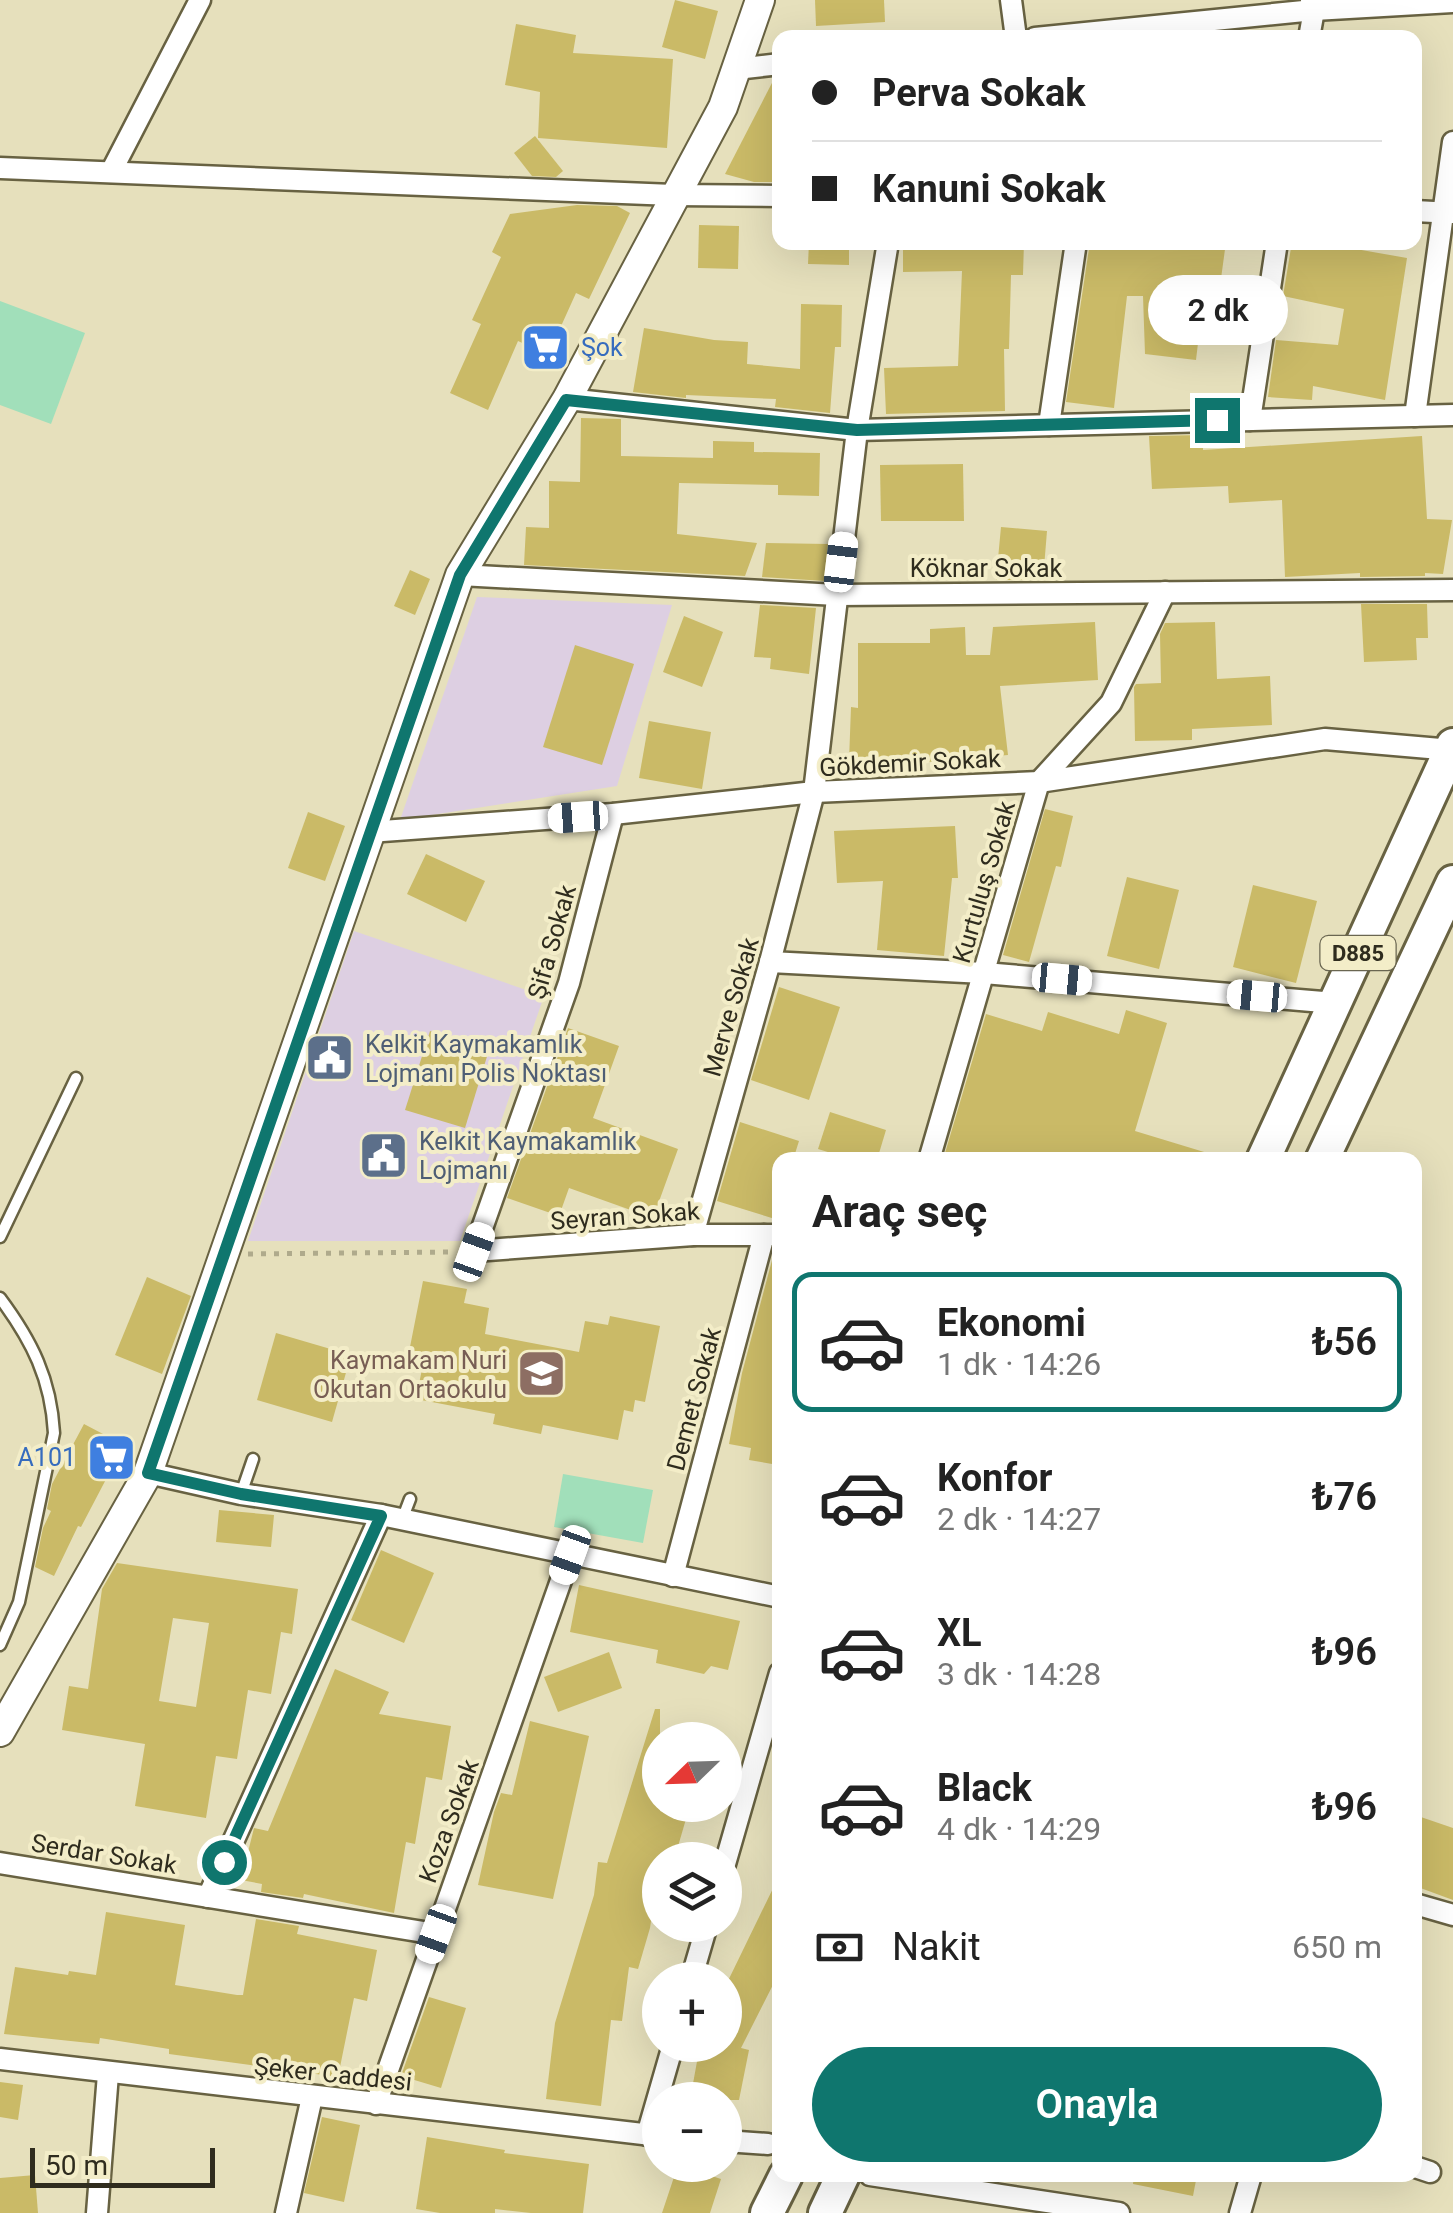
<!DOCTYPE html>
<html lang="tr">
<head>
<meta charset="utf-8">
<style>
	:root { --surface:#fff; --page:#f6f6f6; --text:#222; --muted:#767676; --line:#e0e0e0; --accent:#0f766e }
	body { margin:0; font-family:Roboto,sans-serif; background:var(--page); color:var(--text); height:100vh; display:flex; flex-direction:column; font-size:38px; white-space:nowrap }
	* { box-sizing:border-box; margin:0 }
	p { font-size:32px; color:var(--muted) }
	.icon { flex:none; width:55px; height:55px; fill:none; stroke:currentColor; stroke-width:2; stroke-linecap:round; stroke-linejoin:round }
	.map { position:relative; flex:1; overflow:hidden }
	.details { position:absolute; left:772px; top:1152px; width:650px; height:1030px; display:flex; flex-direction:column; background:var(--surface); border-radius:20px; box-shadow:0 10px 40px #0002 }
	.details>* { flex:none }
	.hud { position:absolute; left:772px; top:30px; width:650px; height:220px; border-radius:20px; box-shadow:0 10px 40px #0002; display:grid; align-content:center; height:220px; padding:0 40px; background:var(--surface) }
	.needle { width:65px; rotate:247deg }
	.buttons { position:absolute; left:642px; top:1722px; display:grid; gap:20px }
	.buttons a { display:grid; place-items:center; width:100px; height:100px; border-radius:50%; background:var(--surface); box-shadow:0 10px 40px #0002; font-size:50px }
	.scale { position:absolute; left:30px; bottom:25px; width:185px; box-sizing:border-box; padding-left:10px; border:5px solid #2f2c1e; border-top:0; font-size:28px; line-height:35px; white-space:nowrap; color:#2f2c1e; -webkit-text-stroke:8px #f3edc8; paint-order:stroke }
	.end { position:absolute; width:45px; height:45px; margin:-22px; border:12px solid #0f766e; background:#fff; box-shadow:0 0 0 5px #fff }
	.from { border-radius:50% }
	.bubble { position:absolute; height:70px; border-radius:35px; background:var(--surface); box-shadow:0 10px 40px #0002; font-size:32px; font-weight:600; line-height:70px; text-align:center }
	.car { position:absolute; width:30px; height:60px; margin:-30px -15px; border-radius:12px; box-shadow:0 0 8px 2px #0007; background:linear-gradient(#fff 24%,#345 0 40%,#fff 0 76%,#345 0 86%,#fff 0) }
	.hud b { display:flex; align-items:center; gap:35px; height:95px; font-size:38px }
	.hud b+b { border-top:2px solid var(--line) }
	.hud i { width:25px; height:25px; background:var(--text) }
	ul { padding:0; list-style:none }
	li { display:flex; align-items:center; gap:30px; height:140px; margin:0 20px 15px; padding:0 20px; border:5px solid transparent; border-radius:20px }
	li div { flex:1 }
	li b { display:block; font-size:38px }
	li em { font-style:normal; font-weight:600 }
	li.on { border-color:var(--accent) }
	li>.icon { width:90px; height:90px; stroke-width:1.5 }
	h2 { padding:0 40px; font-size:45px; line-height:120px }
	.pay { display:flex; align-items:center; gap:25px; height:110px; padding:0 40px; font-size:38px }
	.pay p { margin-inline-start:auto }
	.action { display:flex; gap:20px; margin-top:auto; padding:20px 40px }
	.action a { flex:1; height:115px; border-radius:60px; background:var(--accent); color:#fff; font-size:40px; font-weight:600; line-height:115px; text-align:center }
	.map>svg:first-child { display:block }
	.commercial { fill:#ddcfe2 }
	.green { fill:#a1dfba }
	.building { fill:#caba67; fill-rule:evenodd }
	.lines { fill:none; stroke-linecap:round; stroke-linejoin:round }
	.service-casing { stroke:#686242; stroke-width:15 }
	.minor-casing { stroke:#686242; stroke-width:25 }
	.secondary-casing { stroke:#686242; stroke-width:32 }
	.trunk-casing { stroke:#686242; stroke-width:38 }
	.path { stroke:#afaa8c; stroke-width:5; stroke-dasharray:5 8; stroke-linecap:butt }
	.service { stroke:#fff; stroke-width:10 }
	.minor { stroke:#fff; stroke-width:20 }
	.secondary { stroke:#fff; stroke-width:28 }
	.trunk { stroke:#fff; stroke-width:32 }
	.route { stroke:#0f766e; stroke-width:12 }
	.labels { text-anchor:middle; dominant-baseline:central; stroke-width:8; stroke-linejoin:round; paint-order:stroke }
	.shield { fill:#f3edc8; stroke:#6a6651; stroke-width:2.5 }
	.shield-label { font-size:22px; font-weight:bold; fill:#2f2c1e }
	.shop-label { font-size:25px; fill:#366cbe; stroke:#f3edc8; text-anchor:start }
	.street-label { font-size:25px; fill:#2f2c1e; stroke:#f3edc8 }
	.service-label { font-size:25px; fill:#4e5e75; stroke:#f3edc8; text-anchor:start }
	.education-label { font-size:25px; fill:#785e54; stroke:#f3edc8; text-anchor:end }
</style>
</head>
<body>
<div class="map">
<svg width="1453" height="2213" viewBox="0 0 1453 2213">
	<rect width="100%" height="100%" fill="#e6e0bc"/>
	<g class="commercial">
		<path d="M 477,597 L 672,605 L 617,786 L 400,820 Z"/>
		<path d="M 354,931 L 544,996 L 460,1241 L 248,1241 Z"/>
	</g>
	<g class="green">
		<path d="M 0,301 L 85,333 L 51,424 L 0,405 Z"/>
		<path d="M 563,1474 L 653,1490 L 643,1543 L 554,1527 Z"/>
	</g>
	<g class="building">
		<path d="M 675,0 L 718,11 L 705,59 L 662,47 Z"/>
		<path d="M 815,0 L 884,0 L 885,22 L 816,26 Z"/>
		<path d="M 516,24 L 576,35 L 573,53 L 673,59 L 667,148 L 538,138 L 540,92 L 505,85 Z"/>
		<path d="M 780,78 L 780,182 L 754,182 L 725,174 L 774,79 Z"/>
		<path d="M 535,136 L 563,171 L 556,177 L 532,176 L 514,153 Z"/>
		<path d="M 577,205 L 617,206 L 630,213 L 589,299 L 576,293 L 548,355 L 518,341 L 488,410 L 450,393 L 481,324 L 472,320 L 501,257 L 492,252 L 510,214 Z"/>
		<path d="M 699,225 L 739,226 L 738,269 L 698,268 Z"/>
		<path d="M 809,242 L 849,242 L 849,265 L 808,264 Z"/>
		<path d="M 903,242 L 1024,242 L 1023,275 L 1011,275 L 1009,349 L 1004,349 L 1005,411 L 886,414 L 884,368 L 958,366 L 962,271 L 903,272 Z"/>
		<path d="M 1090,242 L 1226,242 L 1220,286 L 1205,284 L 1196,360 L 1145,354 L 1143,296 L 1127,296 L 1114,408 L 1066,402 Z"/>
		<path d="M 1292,242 L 1334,242 L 1333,245 L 1407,258 L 1385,400 L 1313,386 L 1312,400 L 1268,397 L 1276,340 L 1338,345 L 1344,309 L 1283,296 Z"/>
		<path d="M 801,304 L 842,305 L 841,347 L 835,347 L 830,413 L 775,407 L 776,399 L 686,395 L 686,398 L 633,392 L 644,328 L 714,340 L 748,342 L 747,364 L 800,369 Z"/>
		<path d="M 581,418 L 621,419 L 621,456 L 713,458 L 713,441 L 754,442 L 754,452 L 820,453 L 819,496 L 778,495 L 778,485 L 679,483 L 677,534 L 757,543 L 745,576 L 524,565 L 526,527 L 549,528 L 549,481 L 580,482 Z"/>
		<path d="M 1203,435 L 1203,450 L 1422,436 L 1427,519 L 1452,520 L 1443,574 L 1425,573 L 1425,576 L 1360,577 L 1360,573 L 1285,577 L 1282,500 L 1229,503 L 1228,486 L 1152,489 L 1149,436 Z"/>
		<path d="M 963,464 L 964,521 L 881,521 L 880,465 Z"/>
		<path d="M 1001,527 L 1047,531 L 1043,580 L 996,580 Z"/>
		<path d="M 766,543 L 828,544 L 825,581 L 762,577 Z"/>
		<path d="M 410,570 L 430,579 L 415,615 L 394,606 Z"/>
		<path d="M 1361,604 L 1427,604 L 1428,638 L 1416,638 L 1417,660 L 1364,662 Z"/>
		<path d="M 760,605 L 816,608 L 809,674 L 770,669 L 771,658 L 754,657 Z"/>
		<path d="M 684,616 L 723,632 L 702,687 L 663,672 Z"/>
		<path d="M 1095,622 L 1098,680 L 1000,686 L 1008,755 L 916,763 L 849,761 L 851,707 L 858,708 L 858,643 L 930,643 L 930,629 L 965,627 L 966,655 L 990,655 L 993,627 Z"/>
		<path d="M 1215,622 L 1217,679 L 1270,676 L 1272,725 L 1192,729 L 1192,740 L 1135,741 L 1134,687 L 1136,684 L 1161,683 L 1160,634 L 1165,623 Z"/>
		<path d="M 575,645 L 634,664 L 602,765 L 543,747 Z"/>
		<path d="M 649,721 L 711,732 L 702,789 L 639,778 Z"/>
		<path d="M 1045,809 L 1073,816 L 1061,867 L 1056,866 L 1029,962 L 1003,955 Z"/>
		<path d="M 308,812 L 345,826 L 325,881 L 288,868 Z"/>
		<path d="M 955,826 L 958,878 L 952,878 L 944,956 L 877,950 L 883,881 L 837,883 L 834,831 Z"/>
		<path d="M 426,854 L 485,881 L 466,922 L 407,894 Z"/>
		<path d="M 1127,877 L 1179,890 L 1159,969 L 1107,956 Z"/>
		<path d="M 1253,885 L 1317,901 L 1296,983 L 1233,967 Z"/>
		<path d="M 779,987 L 840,1007 L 809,1100 L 751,1080 Z"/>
		<path d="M 1126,1010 L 1167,1023 L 1135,1131 L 1214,1155 L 1213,1160 L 943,1160 L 986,1014 L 1042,1031 L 1048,1012 L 1119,1034 Z"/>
		<path d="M 568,1028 L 619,1046 L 593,1118 L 678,1149 L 653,1218 L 569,1188 L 559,1216 L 507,1198 Z"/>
		<path d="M 430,1031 L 489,1050 L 465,1128 L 405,1110 Z"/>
		<path d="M 318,1036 L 352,1048 L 341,1080 L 307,1068 Z"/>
		<path d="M 830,1112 L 886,1130 L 877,1160 L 854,1160 L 818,1149 Z"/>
		<path d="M 740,1122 L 799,1141 L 793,1160 L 780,1160 L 780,1203 L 775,1219 L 717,1201 Z"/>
		<path d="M 775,1249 L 780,1249 L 780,1452 L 774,1451 L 772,1464 L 749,1460 L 751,1448 L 729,1444 L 742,1373 Z"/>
		<path d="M 147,1277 L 191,1296 L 162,1374 L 115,1355 Z"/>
		<path d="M 423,1281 L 467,1289 L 464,1303 L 489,1308 L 485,1334 L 579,1352 L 585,1321 L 608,1325 L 610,1316 L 660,1326 L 645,1402 L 635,1400 L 633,1412 L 624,1410 L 618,1440 L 543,1425 L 541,1434 L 493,1424 L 495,1414 L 416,1399 L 422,1369 L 414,1368 L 416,1355 L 409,1352 Z"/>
		<path d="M 276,1333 L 351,1355 L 332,1422 L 257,1400 Z"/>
		<path d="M 84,1424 L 124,1445 L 81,1527 L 78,1526 L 54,1576 L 35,1567 L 43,1528 L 51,1511 L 47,1509 L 52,1484 Z"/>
		<path d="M 219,1510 L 274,1515 L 271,1547 L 216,1542 Z"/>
		<path d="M 381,1550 L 434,1573 L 404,1643 L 351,1620 Z"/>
		<path d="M 117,1563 L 298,1589 L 292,1634 L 281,1632 L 271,1694 L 248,1690 L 237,1759 L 216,1756 L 206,1818 L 135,1806 L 145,1744 L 62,1730 L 69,1686 L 88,1689 L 102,1589 ZM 173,1618 L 209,1623 L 196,1707 L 159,1701 Z"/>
		<path d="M 579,1585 L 740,1621 L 728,1670 L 711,1666 L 704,1674 L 656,1663 L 658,1650 L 570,1632 Z"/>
		<path d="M 609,1652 L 622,1688 L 558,1712 L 544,1677 Z"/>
		<path d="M 335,1669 L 389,1692 L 379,1714 L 451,1726 L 442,1780 L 426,1777 L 415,1844 L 406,1842 L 394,1913 L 304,1894 L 303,1898 L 261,1892 L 262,1884 L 241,1880 L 254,1828 L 268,1831 Z"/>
		<path d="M 655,1709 L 660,1709 L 660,1811 L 686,1819 L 674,1860 L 660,1860 L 650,1928 L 638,1969 L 629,1967 L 622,2021 L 611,2020 L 601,2106 L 546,2099 L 555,2023 L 594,1895 L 598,1862 L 607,1863 Z"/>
		<path d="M 530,1721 L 589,1736 L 553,1899 L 478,1885 L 494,1812 L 501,1793 L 512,1795 Z"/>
		<path d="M 1415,1815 L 1453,1828 L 1453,1900 L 1415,1886 Z"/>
		<path d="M 780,1874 L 780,1971 L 741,2048 L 749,2050 L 739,2100 L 690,2100 L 700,2045 L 725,2045 L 725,1987 Z"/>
		<path d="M 106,1912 L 185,1925 L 175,1985 L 237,1995 L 243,1995 L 256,1919 L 299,1926 L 297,1934 L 377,1950 L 367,2001 L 354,1998 L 338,2077 L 169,2054 L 169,2049 L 100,2038 L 99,2044 L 4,2034 L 15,1967 L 68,1975 L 69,1971 L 96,1975 Z"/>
		<path d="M 429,1997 L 466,2008 L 441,2088 L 401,2076 Z"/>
		<path d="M 0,2082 L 23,2085 L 18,2120 L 0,2117 Z"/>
		<path d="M 322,2117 L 360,2125 L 344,2202 L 304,2193 Z"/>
		<path d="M 427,2137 L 505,2150 L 504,2153 L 589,2164 L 583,2213 L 531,2213 L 495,2209 L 495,2213 L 440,2213 L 416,2209 Z"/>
		<path d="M 678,2165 L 721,2179 L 710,2213 L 662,2213 Z"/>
		<path d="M 35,2175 L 38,2213 L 0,2213 L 0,2178 Z"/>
		<path d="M 1134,2175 L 1197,2175 L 1193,2196 L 1133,2184 Z"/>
	</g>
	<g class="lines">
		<defs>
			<g id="service">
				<path d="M 0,1237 L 76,1078"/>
				<path d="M 0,1298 C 32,1341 51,1379 54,1433 L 19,1602 L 0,1645"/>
				<path d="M 241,1494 L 253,1459"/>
				<path d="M 402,1520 L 410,1499"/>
			</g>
			<g id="minor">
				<path d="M 1011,0 L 1016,38"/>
				<path d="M 1035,38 L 1314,10 L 1453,2"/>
				<path d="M 1309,38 L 1314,10 L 1311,0"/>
				<path d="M 736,69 L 780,64"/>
				<path d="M 0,168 L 673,195 L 780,196"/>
				<path d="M 111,172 L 200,0"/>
				<path d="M 1415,211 L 1453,213"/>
				<path d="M 567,399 L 857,430 L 1453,415"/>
				<path d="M 1415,416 L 1453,142"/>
				<path d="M 1250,420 L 1277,242"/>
				<path d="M 1049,425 L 1076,242"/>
				<path d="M 460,575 L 837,595 L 1453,590"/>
				<path d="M 613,814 L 569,983 L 474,1251 L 693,1235 L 780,1235"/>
				<path d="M 369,832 L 613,814 L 814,792 L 1039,782 L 1325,739 L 1452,750"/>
				<path d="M 770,962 L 984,973 L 1335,1003"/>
				<path d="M 929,1160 L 1039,782 L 1111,703 L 1165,592"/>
				<path d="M 693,1235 L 770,962 L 814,792 L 857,430 L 888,242"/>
				<path d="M 148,1473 L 241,1494 L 381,1515 L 780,1597"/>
				<path d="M 673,1576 L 764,1235"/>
				<path d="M 0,1863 L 436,1934"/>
				<path d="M 725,1864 L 780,1673"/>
				<path d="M 208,1897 L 381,1515"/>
				<path d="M 1415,1904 L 1453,1915"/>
				<path d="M 691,1980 L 707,1925"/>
				<path d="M 0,2059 L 660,2136"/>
				<path d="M 376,2104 L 570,1555"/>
				<path d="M 647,2135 L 673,2045"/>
				<path d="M 725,2141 L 768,2144"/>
				<path d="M 1415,2167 L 1430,2172"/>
				<path d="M 870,2175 L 1119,2213"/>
				<path d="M 97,2213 L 108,2074"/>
				<path d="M 286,2213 L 312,2097"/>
				<path d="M 1240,2213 L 1251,2175"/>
			</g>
			<path id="secondary" d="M 0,1732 L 148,1473 L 460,575 L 567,399 L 723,107 L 760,0"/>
			<g id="trunk">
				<path d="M 1263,1160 L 1453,745"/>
				<path d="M 1322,1160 L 1453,882"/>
				<path d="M 767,2213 L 786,2175"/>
				<path d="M 825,2213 L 843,2175"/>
			</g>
		</defs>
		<use href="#service" class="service-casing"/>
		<use href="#minor" class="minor-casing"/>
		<use href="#secondary" class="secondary-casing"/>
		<use href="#trunk" class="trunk-casing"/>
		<path class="path" d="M 248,1254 L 452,1252"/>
		<use href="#service" class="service"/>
		<use href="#minor" class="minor"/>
		<use href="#secondary" class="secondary"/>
		<use href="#trunk" class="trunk"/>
	</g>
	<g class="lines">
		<path class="route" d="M 224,1862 L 381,1516 L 241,1494 L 148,1473 L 460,575 L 566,400 L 857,430 L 1217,420"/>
	</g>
	<defs>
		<symbol id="supermarket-square" viewBox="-11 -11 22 22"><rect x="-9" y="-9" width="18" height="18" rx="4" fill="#3f7fe0" stroke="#f3edc8"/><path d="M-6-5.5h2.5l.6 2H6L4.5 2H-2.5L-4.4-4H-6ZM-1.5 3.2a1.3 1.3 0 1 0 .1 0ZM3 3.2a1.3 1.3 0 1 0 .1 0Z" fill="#fff"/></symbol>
		<symbol id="civic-square" viewBox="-11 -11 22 22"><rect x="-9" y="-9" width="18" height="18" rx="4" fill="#5c6f8a" stroke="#f3edc8"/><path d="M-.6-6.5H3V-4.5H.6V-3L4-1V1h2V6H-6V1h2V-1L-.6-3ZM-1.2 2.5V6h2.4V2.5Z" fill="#fff"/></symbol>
		<symbol id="school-square" viewBox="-11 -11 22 22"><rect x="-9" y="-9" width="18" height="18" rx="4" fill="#8d6e63" stroke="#f3edc8"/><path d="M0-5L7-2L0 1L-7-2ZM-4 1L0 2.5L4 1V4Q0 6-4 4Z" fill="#fff"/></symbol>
	</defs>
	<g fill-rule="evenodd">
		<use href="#supermarket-square" x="518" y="320" width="55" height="55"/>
		<use href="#civic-square" x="302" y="1030" width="55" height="55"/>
		<use href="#civic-square" x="356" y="1128" width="55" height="55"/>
		<use href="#school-square" x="514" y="1346" width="55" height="55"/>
		<use href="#supermarket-square" x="84" y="1430" width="55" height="55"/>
	</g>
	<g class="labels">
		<rect class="shield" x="1320.5" y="936" width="75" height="34" rx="8"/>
		<g class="shield-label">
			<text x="1358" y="953">D885</text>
		</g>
		<g class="shop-label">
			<text x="581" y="347">Şok</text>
			<text x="76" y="1457" text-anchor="end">A101</text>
		</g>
		<g class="street-label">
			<text x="986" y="568">Köknar Sokak</text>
			<text transform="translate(910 763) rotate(-3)">Gökdemir Sokak</text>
			<text transform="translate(984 882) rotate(-74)">Kurtuluş Sokak</text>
			<text transform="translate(552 942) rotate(-74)">Şifa Sokak</text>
			<text transform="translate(731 1007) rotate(-74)">Merve Sokak</text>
			<text transform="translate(625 1216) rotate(-4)">Seyran Sokak</text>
			<text transform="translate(694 1399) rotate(-75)">Demet Sokak</text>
			<text transform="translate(449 1821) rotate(-70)">Koza Sokak</text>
			<text transform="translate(104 1854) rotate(9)">Serdar Sokak</text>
			<text transform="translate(333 2074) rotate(6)">Şeker Caddesi</text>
		</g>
		<g class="service-label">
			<text x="365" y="1044">Kelkit Kaymakamlık<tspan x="365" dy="29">Lojmanı Polis Noktası</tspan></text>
			<text x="419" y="1141">Kelkit Kaymakamlık<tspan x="419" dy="29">Lojmanı</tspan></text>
		</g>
		<g class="education-label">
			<text x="507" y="1360">Kaymakam Nuri<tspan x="507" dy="29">Okutan Ortaokulu</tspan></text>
		</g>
	</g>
</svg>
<div class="buttons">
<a><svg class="needle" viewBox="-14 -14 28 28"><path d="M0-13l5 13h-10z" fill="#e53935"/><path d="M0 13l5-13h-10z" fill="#767676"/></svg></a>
<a><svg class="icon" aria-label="layers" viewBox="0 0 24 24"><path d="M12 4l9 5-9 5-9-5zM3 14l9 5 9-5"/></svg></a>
<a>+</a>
<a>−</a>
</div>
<div class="scale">50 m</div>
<i class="end from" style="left:224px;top:1862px"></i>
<i class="end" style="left:1217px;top:420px"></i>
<div class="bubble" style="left:1148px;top:275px;width:140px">2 dk</div>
<i class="car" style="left:841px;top:562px;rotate:7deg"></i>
<i class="car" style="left:578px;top:817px;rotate:266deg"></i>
<i class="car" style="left:1062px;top:979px;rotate:95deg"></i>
<i class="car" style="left:1257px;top:996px;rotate:275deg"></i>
<i class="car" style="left:474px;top:1252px;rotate:20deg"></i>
<i class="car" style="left:570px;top:1555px;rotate:200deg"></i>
<i class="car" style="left:436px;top:1934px;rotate:200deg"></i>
<div class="hud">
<b><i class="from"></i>Perva Sokak</b>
<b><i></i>Kanuni Sokak</b>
</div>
<section class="details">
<h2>Araç seç</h2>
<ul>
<li class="on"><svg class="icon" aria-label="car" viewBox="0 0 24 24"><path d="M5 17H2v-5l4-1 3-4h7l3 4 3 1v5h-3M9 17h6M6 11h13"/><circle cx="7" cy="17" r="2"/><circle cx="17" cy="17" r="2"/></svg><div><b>Ekonomi</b><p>1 dk · 14:26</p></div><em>₺56</em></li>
<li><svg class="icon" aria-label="car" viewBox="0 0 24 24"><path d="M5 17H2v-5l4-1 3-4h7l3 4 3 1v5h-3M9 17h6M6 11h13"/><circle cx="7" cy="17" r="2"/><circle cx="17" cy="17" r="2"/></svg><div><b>Konfor</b><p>2 dk · 14:27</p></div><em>₺76</em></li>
<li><svg class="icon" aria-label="car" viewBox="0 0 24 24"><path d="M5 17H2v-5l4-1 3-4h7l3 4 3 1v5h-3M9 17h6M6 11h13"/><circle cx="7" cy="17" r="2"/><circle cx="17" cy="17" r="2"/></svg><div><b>XL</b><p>3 dk · 14:28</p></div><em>₺96</em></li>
<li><svg class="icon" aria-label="car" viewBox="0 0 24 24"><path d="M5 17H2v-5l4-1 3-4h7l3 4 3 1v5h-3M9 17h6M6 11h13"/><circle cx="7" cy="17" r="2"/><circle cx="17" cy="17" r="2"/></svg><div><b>Black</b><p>4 dk · 14:29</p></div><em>₺96</em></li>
</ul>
<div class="pay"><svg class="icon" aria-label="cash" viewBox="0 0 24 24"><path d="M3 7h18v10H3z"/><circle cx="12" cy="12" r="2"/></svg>Nakit<p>650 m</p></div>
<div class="action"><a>Onayla</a></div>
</section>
</div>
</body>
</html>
